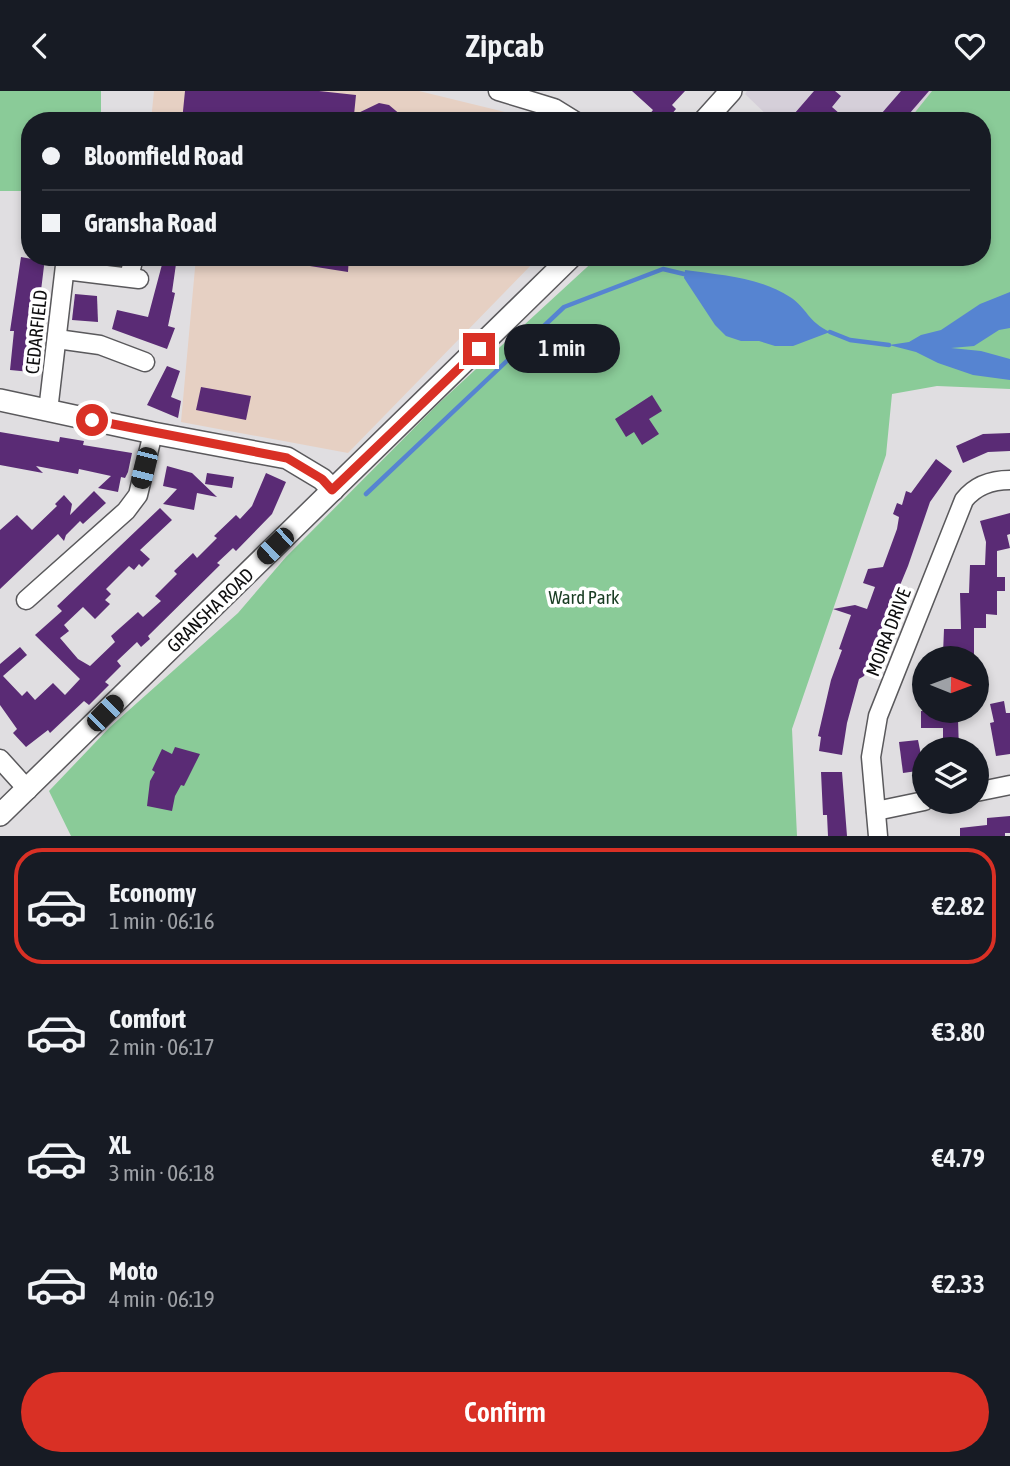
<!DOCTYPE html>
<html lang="en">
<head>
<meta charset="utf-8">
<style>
	:root { --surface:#171b24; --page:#242831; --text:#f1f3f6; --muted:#9ea1a6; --line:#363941; --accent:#d93025 }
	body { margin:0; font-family:"Asap Condensed",sans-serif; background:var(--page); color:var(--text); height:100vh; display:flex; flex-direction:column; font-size:26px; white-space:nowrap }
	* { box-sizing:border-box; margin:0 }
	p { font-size:23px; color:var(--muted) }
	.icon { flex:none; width:38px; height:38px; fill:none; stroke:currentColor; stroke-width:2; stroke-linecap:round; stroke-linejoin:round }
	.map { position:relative; height:745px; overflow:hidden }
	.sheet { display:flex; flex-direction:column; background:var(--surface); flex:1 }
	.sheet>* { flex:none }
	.banner { position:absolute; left:21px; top:21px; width:970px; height:154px; border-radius:28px; box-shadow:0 4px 10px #0003; display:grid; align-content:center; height:154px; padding:0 21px; background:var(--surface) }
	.needle { width:46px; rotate:91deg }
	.buttons { position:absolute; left:912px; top:555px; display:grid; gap:14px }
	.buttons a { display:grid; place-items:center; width:77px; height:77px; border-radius:50%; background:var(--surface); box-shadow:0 4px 10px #0003; font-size:35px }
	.end { position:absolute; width:32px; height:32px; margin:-16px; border:9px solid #d93025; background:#fff; box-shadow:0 0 0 4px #fff }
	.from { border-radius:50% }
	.bubble { position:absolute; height:49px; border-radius:24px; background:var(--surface); box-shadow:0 4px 10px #0003; font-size:23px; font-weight:600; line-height:49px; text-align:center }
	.car { position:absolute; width:21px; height:42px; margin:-21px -10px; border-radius:9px; box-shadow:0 0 5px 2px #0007; background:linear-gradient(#222 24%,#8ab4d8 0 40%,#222 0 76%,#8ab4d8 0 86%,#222 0) }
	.banner b { display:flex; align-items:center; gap:24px; height:66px; font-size:26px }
	.banner b+b { border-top:2px solid var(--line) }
	.banner i { width:18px; height:18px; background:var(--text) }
	ul { padding:12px 0 0; list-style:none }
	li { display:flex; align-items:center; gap:21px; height:116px; margin:0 14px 10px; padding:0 7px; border:4px solid transparent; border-radius:28px }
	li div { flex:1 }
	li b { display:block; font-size:26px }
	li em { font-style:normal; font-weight:600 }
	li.current { border-color:var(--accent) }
	li>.icon { width:63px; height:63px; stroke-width:1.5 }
	.cta { display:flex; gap:14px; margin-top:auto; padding:14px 21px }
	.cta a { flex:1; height:80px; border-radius:42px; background:var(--accent); color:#fff; font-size:28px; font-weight:600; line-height:80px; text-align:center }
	header { display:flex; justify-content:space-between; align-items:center; height:91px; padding:0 21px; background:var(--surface); font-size:32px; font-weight:600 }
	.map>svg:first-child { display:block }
	.built { fill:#d5cfd9 }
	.education { fill:#e6d0c3 }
	.green { fill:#8acb98 }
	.water { fill:#5684d1 }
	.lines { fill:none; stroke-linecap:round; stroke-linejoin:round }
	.stream { stroke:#5684d1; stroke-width:4.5 }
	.building { fill:#5a2b75 }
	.minor-casing { stroke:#5a595c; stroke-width:21 }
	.tertiary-casing { stroke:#5a595c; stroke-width:24 }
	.minor { stroke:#fff; stroke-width:18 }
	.tertiary { stroke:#fff; stroke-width:21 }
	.route { stroke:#d93025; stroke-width:9 }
	.labels { text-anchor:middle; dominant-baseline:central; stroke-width:7; stroke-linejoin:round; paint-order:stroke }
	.street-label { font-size:19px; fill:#0e0e0f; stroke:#fff }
	.park-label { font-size:19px; fill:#193d23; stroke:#fff }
</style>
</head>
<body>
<header><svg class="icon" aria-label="back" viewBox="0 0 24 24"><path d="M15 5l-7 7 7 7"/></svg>Zipcab<svg class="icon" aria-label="heart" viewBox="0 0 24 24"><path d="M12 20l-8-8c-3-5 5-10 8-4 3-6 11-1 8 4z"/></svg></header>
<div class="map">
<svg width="1010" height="745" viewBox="0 0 1010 745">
	<rect width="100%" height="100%" fill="#e0dee1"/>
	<path class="built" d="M 747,0 L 932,0 L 908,30 L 773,30 L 745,3 Z"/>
	<g class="education">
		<path d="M 154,0 L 419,0 L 542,30 L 151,30 Z"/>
		<path d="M 196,166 L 539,166 L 348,362 L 181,331 Z"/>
	</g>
	<g class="green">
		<path d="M 0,0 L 101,0 L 101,30 L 30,30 L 30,100 L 0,100 Z"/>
		<path d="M 932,0 L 1010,0 L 1010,298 L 937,295 L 892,303 L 886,364 L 792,638 L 797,745 L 71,745 L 49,700 L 110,636 L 238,522 L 286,466 L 438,313 L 598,166 L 982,166 L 982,30 L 908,30 Z"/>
	</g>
	<g class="water">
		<path d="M 685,179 C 720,184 759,186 790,206 C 807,217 808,231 830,241 L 793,255 L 775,255 L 759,250 L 741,250 L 726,245 L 715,234 L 684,187 Z"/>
		<path d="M 1010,201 L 1010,237 L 999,239 L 974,255 L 951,257 L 981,260 L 1010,268 L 1010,289 L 973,284 L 938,272 L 916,261 L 889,254 L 909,251 L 921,244 L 941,239 L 980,213 Z"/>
	</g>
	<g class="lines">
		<g class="stream">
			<path d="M 830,241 L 850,249 L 889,254"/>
			<path d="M 366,403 L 564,216 L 663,178 L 684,183"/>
		</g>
	</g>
	<g class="building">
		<path d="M 185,0 L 319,0 L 356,4 L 354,24 L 379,12 L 389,14 L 408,30 L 182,30 Z"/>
		<path d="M 632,0 L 685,0 L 672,14 L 676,18 L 666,30 L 644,30 L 653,19 Z"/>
		<path d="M 814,0 L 835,0 L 841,5 L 832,16 L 848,30 L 788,30 Z"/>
		<path d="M 901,0 L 929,0 L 903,30 L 875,30 Z"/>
		<path d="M 21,166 L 43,170 L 44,175 L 31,281 L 10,279 L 14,240 L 10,240 Z"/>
		<path d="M 164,166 L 177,166 L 172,201 L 175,202 L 168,235 L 175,237 L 167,258 L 112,238 L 117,219 L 148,226 Z"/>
		<path d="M 297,166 L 349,166 L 348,181 L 297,173 Z"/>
		<path d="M 75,203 L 97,205 L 98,231 L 72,229 Z"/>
		<path d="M 167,275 L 180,280 L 171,306 L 181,310 L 178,327 L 147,314 Z"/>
		<path d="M 201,296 L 251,305 L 246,329 L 196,319 Z"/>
		<path d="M 652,304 L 662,320 L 649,328 L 659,343 L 642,354 L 634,341 L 626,346 L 615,328 Z"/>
		<path d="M 0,341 L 59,351 L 60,346 L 84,350 L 83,354 L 132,362 L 128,381 L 125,387 L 121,386 L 118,401 L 98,397 L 111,385 L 79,378 L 78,383 L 36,375 L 43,382 L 0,374 Z"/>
		<path d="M 1010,342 L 1010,360 L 988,361 L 963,372 L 956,355 L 983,343 Z"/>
		<path d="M 936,368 L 952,380 L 930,411 L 908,475 L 896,504 L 893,503 L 873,565 L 864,585 L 859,588 L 847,632 L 842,664 L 819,660 L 821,646 L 818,645 L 831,589 L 842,559 L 839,558 L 851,524 L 833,518 L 855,514 L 867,518 L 875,496 L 863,492 L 868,478 L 883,476 L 897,438 L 899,426 L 893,423 L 897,412 L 902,414 L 906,400 L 911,402 Z"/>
		<path d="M 167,375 L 192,382 L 217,406 L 197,402 L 194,419 L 163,413 L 177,398 L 163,395 Z"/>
		<path d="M 207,382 L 234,386 L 232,397 L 205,393 Z"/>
		<path d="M 266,382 L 286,391 L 272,423 L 236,460 L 233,457 L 217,472 L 220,474 L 148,545 L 150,548 L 141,556 L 137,551 L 117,570 L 121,575 L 105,591 L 109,594 L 89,614 L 84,610 L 50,642 L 48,639 L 26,656 L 13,642 L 17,638 L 0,614 L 0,573 L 20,556 L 27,564 L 3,585 L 22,605 L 27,600 L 35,609 L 53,592 L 65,604 L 80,588 L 35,544 L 62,520 L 57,515 L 160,417 L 172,429 L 140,459 L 150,468 L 142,476 L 139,473 L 134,479 L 129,475 L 106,498 L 111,503 L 105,509 L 110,513 L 95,528 L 83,516 L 64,534 L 69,540 L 60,547 L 78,568 L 90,575 L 115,551 L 111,545 L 138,521 L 143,526 L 161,510 L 155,505 L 177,483 L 174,480 L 193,462 L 197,467 L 217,447 L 214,445 L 236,424 L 240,428 L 252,415 Z"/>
		<path d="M 94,400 L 106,412 L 83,433 L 80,430 L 66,444 L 64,450 L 58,443 L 0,498 L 0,439 L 17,424 L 32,439 L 57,415 L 55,413 L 64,404 L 72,413 L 70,424 Z"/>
		<path d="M 1010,422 L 1010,443 L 1007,444 L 1010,457 L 997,460 L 997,486 L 1005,486 L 1005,500 L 997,500 L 997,524 L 986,523 L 986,537 L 974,537 L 974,567 L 962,567 L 962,563 L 943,563 L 944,538 L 961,538 L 960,502 L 969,502 L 970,474 L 985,474 L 986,451 L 980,430 Z"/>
		<path d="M 1004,610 L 1006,622 L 1010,622 L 1010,663 L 996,665 L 990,632 L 994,631 L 990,613 Z"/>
		<path d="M 921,620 L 948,620 L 948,629 L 958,629 L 959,658 L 943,658 L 943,637 L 921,637 Z"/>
		<path d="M 918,649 L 924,679 L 903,682 L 899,651 Z"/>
		<path d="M 175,656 L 200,663 L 184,695 L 181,694 L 175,705 L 172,720 L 147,715 L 150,690 L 155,681 L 152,679 L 162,658 L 172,663 Z"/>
		<path d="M 821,681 L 842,681 L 847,745 L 828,745 L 827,724 L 823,724 Z"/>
		<path d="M 1010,725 L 1010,742 L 1005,742 L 1005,745 L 960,745 L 960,737 L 987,734 L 987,727 Z"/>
	</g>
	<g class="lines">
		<defs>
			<g id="minor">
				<path d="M 498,0 L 554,17 L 575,30"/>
				<path d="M 65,179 L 139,188"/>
				<path d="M 129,186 L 134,166"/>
				<path d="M 57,248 L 100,254 L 145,271"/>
				<path d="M 48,320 L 66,166"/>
				<path d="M 26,509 L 126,420 L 138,404 L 153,342"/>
				<path d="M 0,668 L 28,699"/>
				<path d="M 976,701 L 1010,694"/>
				<path d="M 876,720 L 924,710"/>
				<path d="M 878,745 L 871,666 L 878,625 L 964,409 C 975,395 992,389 1010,389"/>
			</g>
			<g id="tertiary">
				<path d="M 704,30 L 731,0"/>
				<path d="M 0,309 L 153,342 L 287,367 L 322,388 L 333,399"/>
				<path d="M 0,724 L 571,166"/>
			</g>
		</defs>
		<use href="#minor" class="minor-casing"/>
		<use href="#tertiary" class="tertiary-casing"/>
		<use href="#minor" class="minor"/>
		<use href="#tertiary" class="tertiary"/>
	</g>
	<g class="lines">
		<path class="route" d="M 92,329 L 287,367 L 322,388 L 332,399 L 479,258"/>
	</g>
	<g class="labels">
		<g class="street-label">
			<text transform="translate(36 241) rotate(-84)">CEDARFIELD</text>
			<text transform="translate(210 519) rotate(-44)">GRANSHA ROAD</text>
			<text transform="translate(888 541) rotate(-69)">MOIRA DRIVE</text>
		</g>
		<g class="park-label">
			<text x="584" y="506">Ward Park</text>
		</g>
	</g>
</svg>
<div class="buttons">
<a><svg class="needle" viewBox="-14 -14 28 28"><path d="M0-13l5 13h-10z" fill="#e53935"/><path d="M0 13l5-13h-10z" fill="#9ea1a6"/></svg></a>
<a><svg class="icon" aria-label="layers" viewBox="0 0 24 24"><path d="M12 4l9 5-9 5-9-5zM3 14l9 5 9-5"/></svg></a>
</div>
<i class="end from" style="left:92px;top:329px"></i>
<i class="end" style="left:479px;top:258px"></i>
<div class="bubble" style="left:504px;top:233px;width:116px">1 min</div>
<i class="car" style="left:144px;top:377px;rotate:194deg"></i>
<i class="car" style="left:275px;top:455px;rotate:226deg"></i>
<i class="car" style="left:105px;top:622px;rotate:45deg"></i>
<div class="banner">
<b><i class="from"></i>Bloomfield Road</b>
<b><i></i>Gransha Road</b>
</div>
</div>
<section class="sheet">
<ul>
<li class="current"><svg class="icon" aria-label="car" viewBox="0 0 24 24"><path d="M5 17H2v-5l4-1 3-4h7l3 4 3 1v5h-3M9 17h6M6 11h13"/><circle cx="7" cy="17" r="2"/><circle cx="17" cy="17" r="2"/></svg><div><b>Economy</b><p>1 min · 06:16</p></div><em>€2.82</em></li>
<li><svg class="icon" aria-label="car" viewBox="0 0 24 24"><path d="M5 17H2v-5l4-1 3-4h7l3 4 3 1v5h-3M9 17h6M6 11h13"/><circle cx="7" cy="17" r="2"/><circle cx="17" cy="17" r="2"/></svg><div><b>Comfort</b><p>2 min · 06:17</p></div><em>€3.80</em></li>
<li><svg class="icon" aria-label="car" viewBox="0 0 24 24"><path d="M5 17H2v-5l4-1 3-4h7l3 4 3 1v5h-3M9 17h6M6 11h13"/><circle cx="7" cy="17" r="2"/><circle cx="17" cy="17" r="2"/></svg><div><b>XL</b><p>3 min · 06:18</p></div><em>€4.79</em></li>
<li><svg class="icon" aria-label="car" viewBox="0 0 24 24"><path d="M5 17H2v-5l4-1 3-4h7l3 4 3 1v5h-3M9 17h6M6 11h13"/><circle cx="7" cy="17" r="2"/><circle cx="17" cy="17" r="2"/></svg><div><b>Moto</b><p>4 min · 06:19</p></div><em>€2.33</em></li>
</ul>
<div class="cta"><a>Confirm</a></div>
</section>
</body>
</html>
